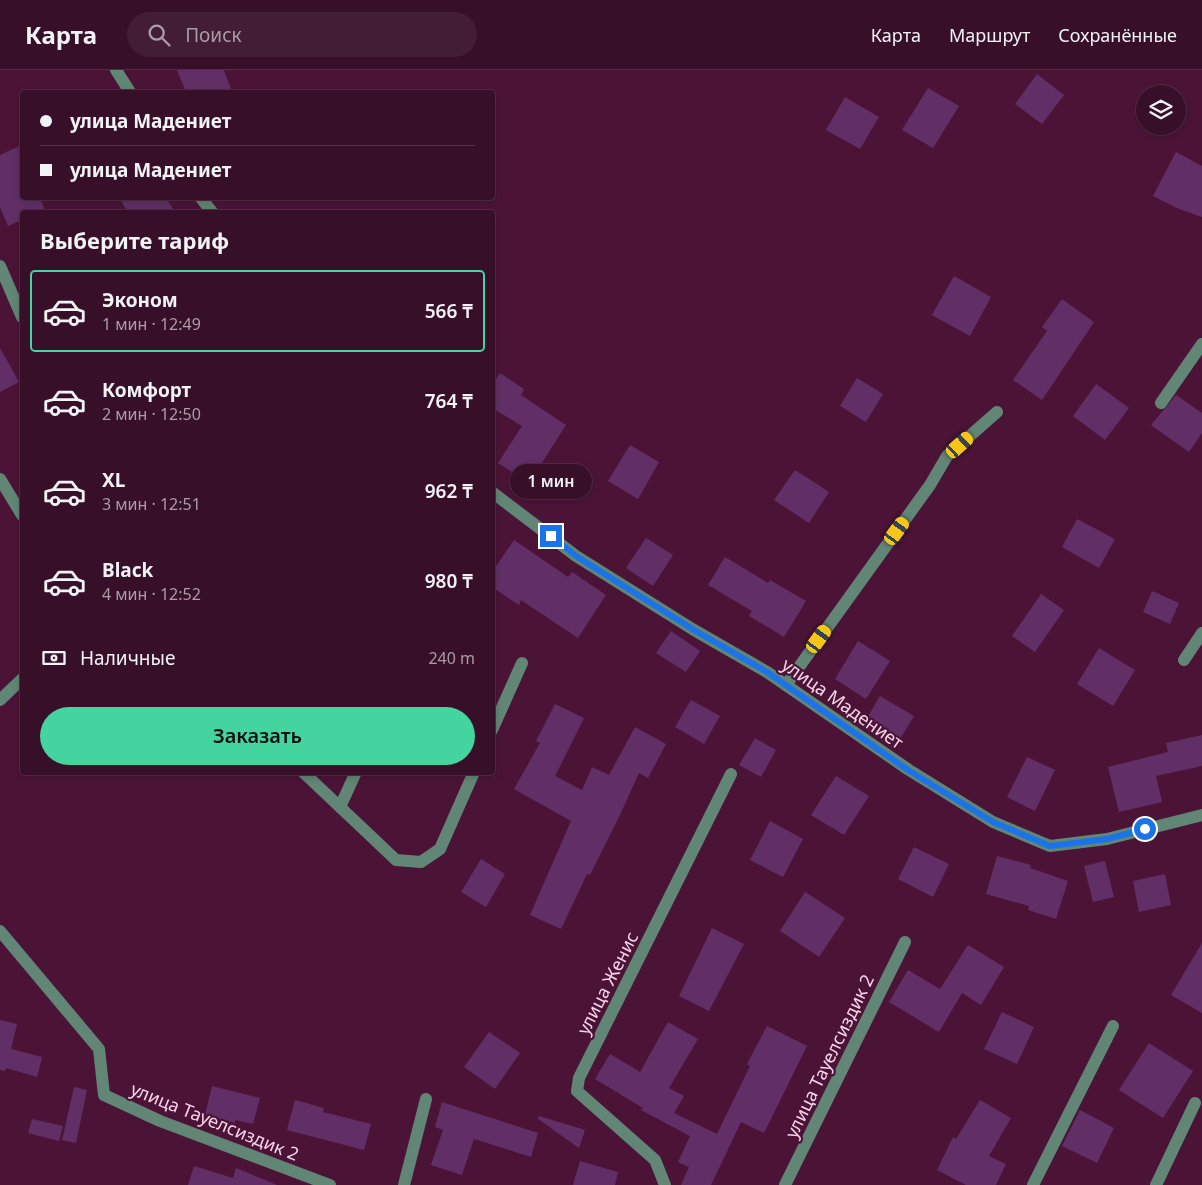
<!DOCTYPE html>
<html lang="ru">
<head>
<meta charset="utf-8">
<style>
	:root { --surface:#380f29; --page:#431d35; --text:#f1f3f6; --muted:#ab9ca8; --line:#522f46; --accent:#44d49f }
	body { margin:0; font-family:"Noto Sans",sans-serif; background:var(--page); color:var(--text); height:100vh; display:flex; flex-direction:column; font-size:19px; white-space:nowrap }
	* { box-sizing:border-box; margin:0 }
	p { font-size:16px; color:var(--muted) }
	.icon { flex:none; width:28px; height:28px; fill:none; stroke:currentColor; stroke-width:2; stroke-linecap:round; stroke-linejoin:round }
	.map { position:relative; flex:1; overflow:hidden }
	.details { position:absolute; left:20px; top:140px; width:475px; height:565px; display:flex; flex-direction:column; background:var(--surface); border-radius:5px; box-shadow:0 2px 8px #0003,0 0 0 1px var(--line) }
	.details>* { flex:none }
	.guide { position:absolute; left:20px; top:20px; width:475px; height:110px; border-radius:5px; box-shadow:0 2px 8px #0003,0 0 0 1px var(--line); display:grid; align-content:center; height:110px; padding:0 20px; background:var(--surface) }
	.fabs { position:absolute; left:1136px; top:15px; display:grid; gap:10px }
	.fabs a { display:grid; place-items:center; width:50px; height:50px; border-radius:50%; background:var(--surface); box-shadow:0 2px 8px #0003,0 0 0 1px var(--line); font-size:25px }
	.end { position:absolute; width:22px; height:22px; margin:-11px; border:6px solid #1a73e8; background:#fff; box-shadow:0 0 0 2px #fff }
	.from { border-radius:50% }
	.bubble { position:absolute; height:35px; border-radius:18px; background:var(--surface); box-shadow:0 2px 8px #0003,0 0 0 1px var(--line); font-size:16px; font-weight:600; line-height:35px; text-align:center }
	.car { position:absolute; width:15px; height:30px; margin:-15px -8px; border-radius:6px; box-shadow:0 0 4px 1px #0007; background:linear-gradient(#f5c518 24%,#345 0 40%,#f5c518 0 76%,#345 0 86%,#f5c518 0) }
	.guide b { display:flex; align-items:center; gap:18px; height:48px; font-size:19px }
	.guide b+b { border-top:1px solid var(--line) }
	.guide i { width:12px; height:12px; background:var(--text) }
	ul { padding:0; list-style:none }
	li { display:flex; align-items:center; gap:15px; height:82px; margin:0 10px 8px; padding:0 10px; border:2px solid transparent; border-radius:5px }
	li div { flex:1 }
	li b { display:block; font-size:19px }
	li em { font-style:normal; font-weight:600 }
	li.active { border-color:var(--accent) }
	li>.icon { width:45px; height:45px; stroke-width:1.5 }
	h2 { padding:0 20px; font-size:22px; line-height:60px }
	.pay { display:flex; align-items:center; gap:12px; height:55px; padding:0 20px; font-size:19px }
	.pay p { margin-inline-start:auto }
	.button { display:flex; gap:10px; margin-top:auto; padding:10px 20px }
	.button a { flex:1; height:58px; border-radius:30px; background:var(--accent); color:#111; font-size:20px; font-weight:600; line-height:58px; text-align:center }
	header { display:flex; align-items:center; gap:30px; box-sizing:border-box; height:70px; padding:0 25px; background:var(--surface); border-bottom:1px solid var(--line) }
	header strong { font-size:24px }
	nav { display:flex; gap:28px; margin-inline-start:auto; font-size:18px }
	.search { width:350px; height:45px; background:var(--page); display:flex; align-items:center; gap:12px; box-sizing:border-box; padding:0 18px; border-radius:28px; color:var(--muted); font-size:19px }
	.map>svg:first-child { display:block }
	.building { fill:#612f65 }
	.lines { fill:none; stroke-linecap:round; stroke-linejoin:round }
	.minor { stroke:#628675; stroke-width:12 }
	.route { stroke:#1a73e8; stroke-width:6 }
	.labels { text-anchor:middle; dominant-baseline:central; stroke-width:4.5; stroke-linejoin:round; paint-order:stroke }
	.street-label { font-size:18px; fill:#f8d4e8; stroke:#4b1437 }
</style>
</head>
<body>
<header>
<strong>Карта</strong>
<div class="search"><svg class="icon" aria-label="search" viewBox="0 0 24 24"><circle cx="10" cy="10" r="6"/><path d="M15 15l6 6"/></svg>Поиск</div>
<nav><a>Карта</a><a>Маршрут</a><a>Сохранённые</a></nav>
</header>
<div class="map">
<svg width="1202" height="1115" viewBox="0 0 1202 1115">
	<rect width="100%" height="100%" fill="#4b1437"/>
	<g class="building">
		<path d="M 177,0 L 224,0 L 232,22 L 186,22 Z"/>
		<path d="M 1037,4 L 1064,25 L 1042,54 L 1015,34 Z"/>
		<path d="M 928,18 L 959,36 L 933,78 L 902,60 Z"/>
		<path d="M 845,27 L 879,47 L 860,79 L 826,60 Z"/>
		<path d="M 22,75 L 22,128 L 40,128 L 46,142 L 22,142 L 22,150 L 8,156 L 0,137 L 0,85 Z"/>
		<path d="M 1176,82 L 1202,96 L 1202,147 L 1179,139 L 1153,126 Z"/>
		<path d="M 119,128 L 166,128 L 175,142 L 128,142 Z"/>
		<path d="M 954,206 L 991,227 L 970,266 L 932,245 Z"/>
		<path d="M 1062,229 L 1094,252 L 1042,330 L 1013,310 L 1047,261 L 1042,257 Z"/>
		<path d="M 0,278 L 19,312 L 0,322 Z"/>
		<path d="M 500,303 L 524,319 L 521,325 L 566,355 L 529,413 L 498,393 L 522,356 L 492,338 L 492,315 Z"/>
		<path d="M 857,308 L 883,324 L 866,352 L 840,336 Z"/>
		<path d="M 1096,314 L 1129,338 L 1105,370 L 1073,346 Z"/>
		<path d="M 1176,325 L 1202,343 L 1202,363 L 1189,382 L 1151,355 Z"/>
		<path d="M 630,375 L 659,392 L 638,429 L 608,411 Z"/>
		<path d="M 795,400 L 829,422 L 809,453 L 774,430 Z"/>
		<path d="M 1077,449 L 1115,469 L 1099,498 L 1062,477 Z"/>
		<path d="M 646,468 L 673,485 L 653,516 L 626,498 Z"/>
		<path d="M 514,470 L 568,507 L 572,502 L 606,525 L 578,568 L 521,530 L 519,535 L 492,517 L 492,502 Z"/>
		<path d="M 725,487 L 768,513 L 770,510 L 806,531 L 784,567 L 749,546 L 752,541 L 708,515 Z"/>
		<path d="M 1152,521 L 1179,533 L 1170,554 L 1143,542 Z"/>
		<path d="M 1041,524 L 1064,540 L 1035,582 L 1012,566 Z"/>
		<path d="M 671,561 L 700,581 L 686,602 L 656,583 Z"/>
		<path d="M 858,571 L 890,591 L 866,629 L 835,609 Z"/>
		<path d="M 1099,578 L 1135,600 L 1113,636 L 1077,614 Z"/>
		<path d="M 880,626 L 914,646 L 894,679 L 862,657 Z"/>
		<path d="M 691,630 L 720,646 L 704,674 L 675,657 Z"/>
		<path d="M 555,634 L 584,648 L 555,706 L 582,720 L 592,697 L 609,705 L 635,657 L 666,674 L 648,708 L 639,703 L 619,747 L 590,805 L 587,804 L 561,859 L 530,845 L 571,751 L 514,719 L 540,673 L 536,671 Z"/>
		<path d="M 1202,665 L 1202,696 L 1156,706 L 1162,732 L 1119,742 L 1108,697 L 1168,682 L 1166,673 Z"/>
		<path d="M 755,668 L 776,680 L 761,707 L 739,695 Z"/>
		<path d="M 1027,687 L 1055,700 L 1035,741 L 1007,727 Z"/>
		<path d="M 836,706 L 869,726 L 844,765 L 811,745 Z"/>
		<path d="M 770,751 L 803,769 L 783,807 L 750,790 Z"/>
		<path d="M 914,777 L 949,794 L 933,827 L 898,809 Z"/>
		<path d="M 997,786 L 1031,795 L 1030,798 L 1068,811 L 1056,849 L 1028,840 L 1029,836 L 986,824 Z"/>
		<path d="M 481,789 L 505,804 L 486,837 L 461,822 Z"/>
		<path d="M 1105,791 L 1114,827 L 1093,832 L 1084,796 Z"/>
		<path d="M 1165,804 L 1171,835 L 1139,842 L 1133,811 Z"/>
		<path d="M 805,822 L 845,848 L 819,887 L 780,861 Z"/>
		<path d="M 712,858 L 744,874 L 709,941 L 679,926 Z"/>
		<path d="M 1202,873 L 1202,943 L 1171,925 Z"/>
		<path d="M 968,875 L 1004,897 L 981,935 L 962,923 L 939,962 L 889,932 L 908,900 L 940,919 Z"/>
		<path d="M 1002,942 L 1034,957 L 1017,994 L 984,979 Z"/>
		<path d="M 0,950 L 17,954 L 11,979 L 42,987 L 37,1007 L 6,998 L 5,1001 L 0,1000 Z"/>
		<path d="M 668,952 L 698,969 L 669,1018 L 684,1026 L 674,1043 L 717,1064 L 750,996 L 747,994 L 767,956 L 807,976 L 764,1063 L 741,1052 L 711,1115 L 681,1115 L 689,1097 L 678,1092 L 690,1066 L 641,1040 L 643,1038 L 595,1009 L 610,984 L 640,1002 Z"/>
		<path d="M 489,962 L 520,983 L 495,1019 L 464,997 Z"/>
		<path d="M 1149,973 L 1193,1001 L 1163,1048 L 1119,1020 Z"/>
		<path d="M 212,1016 L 260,1028 L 253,1054 L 235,1050 L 235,1053 L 205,1045 Z"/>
		<path d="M 74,1017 L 87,1020 L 76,1073 L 62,1070 Z"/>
		<path d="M 295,1030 L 324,1038 L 323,1042 L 371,1054 L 364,1080 L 287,1060 Z"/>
		<path d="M 980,1030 L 1011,1048 L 989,1086 L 1006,1094 L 996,1115 L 966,1115 L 937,1100 L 953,1067 L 956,1069 Z"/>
		<path d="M 442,1032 L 538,1063 L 531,1087 L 474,1069 L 462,1105 L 431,1095 L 443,1060 L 435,1057 Z"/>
		<path d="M 1080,1040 L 1114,1058 L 1097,1093 L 1062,1076 Z"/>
		<path d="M 539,1046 L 585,1060 L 579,1078 L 538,1049 Z"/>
		<path d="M 32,1049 L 63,1056 L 59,1071 L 28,1063 Z"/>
		<path d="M 580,1091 L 618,1102 L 615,1115 L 573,1115 Z"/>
		<path d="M 194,1096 L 233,1108 L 236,1098 L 277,1115 L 188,1115 Z"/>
	</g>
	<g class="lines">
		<g class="minor">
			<path d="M 116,0 L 130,22"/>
			<path d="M 201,128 L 212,142"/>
			<path d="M 0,196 L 22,247"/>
			<path d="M 1161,333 L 1202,274"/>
			<path d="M 0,409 L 22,445"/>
			<path d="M 492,422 L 576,486 L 694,560 L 767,602 L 909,700 L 993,752 L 1050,776 L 1107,769 L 1202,745"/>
			<path d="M 1184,590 L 1202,563"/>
			<path d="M 786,615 L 930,415 L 947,386 L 997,342"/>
			<path d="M 0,630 L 22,609"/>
			<path d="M 492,660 L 522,593"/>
			<path d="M 303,702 L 396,790 L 421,792 L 440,779 L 474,702"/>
			<path d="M 340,737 L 356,702"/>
			<path d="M 0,861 L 99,979 L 104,1025 L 160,1051 L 330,1115"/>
			<path d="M 404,1115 L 426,1029"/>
			<path d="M 665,1115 L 655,1090 L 577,1021 L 579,1008 L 731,704"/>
			<path d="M 785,1115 L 905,872"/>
			<path d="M 1033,1115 L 1113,956"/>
			<path d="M 1156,1115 L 1195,1033"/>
		</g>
	</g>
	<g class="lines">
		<path class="route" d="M 551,466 L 576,486 L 694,560 L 767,602 L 908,700 L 993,752 L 1050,776 L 1107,769 L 1145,759"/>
	</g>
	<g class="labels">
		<g class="street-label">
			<text transform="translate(843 633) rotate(35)">улица Мадениет</text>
			<text transform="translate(607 913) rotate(-63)">улица Женис</text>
			<text transform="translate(829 986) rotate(-64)">улица Тауелсиздик 2</text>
			<text transform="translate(215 1051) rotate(22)">улица Тауелсиздик 2</text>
		</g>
	</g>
</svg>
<div class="fabs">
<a><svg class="icon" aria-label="layers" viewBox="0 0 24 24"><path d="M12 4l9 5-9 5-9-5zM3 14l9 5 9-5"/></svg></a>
</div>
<i class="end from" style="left:1145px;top:759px"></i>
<i class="end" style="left:551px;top:466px"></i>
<div class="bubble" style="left:510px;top:394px;width:82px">1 мин</div>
<i class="car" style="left:960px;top:375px;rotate:48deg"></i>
<i class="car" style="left:897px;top:461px;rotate:36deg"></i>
<i class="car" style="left:819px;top:569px;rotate:36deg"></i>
<div class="guide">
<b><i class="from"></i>улица Мадениет</b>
<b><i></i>улица Мадениет</b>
</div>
<section class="details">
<h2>Выберите тариф</h2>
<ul>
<li class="active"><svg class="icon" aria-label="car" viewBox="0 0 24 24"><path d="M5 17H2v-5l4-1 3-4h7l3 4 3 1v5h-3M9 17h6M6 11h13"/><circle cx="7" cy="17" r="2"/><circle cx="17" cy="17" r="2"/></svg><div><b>Эконом</b><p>1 мин · 12:49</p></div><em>566 ₸</em></li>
<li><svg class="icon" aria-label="car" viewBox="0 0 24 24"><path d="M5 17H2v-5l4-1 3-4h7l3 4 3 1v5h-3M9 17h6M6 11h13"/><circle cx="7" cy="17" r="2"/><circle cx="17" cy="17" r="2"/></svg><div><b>Комфорт</b><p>2 мин · 12:50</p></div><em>764 ₸</em></li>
<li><svg class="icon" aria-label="car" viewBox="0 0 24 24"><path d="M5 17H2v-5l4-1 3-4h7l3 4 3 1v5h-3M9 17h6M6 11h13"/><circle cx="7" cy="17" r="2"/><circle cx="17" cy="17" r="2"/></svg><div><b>XL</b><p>3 мин · 12:51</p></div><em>962 ₸</em></li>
<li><svg class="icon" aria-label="car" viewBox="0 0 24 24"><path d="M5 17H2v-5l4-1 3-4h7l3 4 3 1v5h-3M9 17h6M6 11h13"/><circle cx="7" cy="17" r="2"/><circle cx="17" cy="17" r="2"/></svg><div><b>Black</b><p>4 мин · 12:52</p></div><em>980 ₸</em></li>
</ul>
<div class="pay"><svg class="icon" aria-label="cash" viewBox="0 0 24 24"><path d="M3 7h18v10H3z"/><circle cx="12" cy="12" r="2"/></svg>Наличные<p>240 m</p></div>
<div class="button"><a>Заказать</a></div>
</section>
</div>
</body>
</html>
